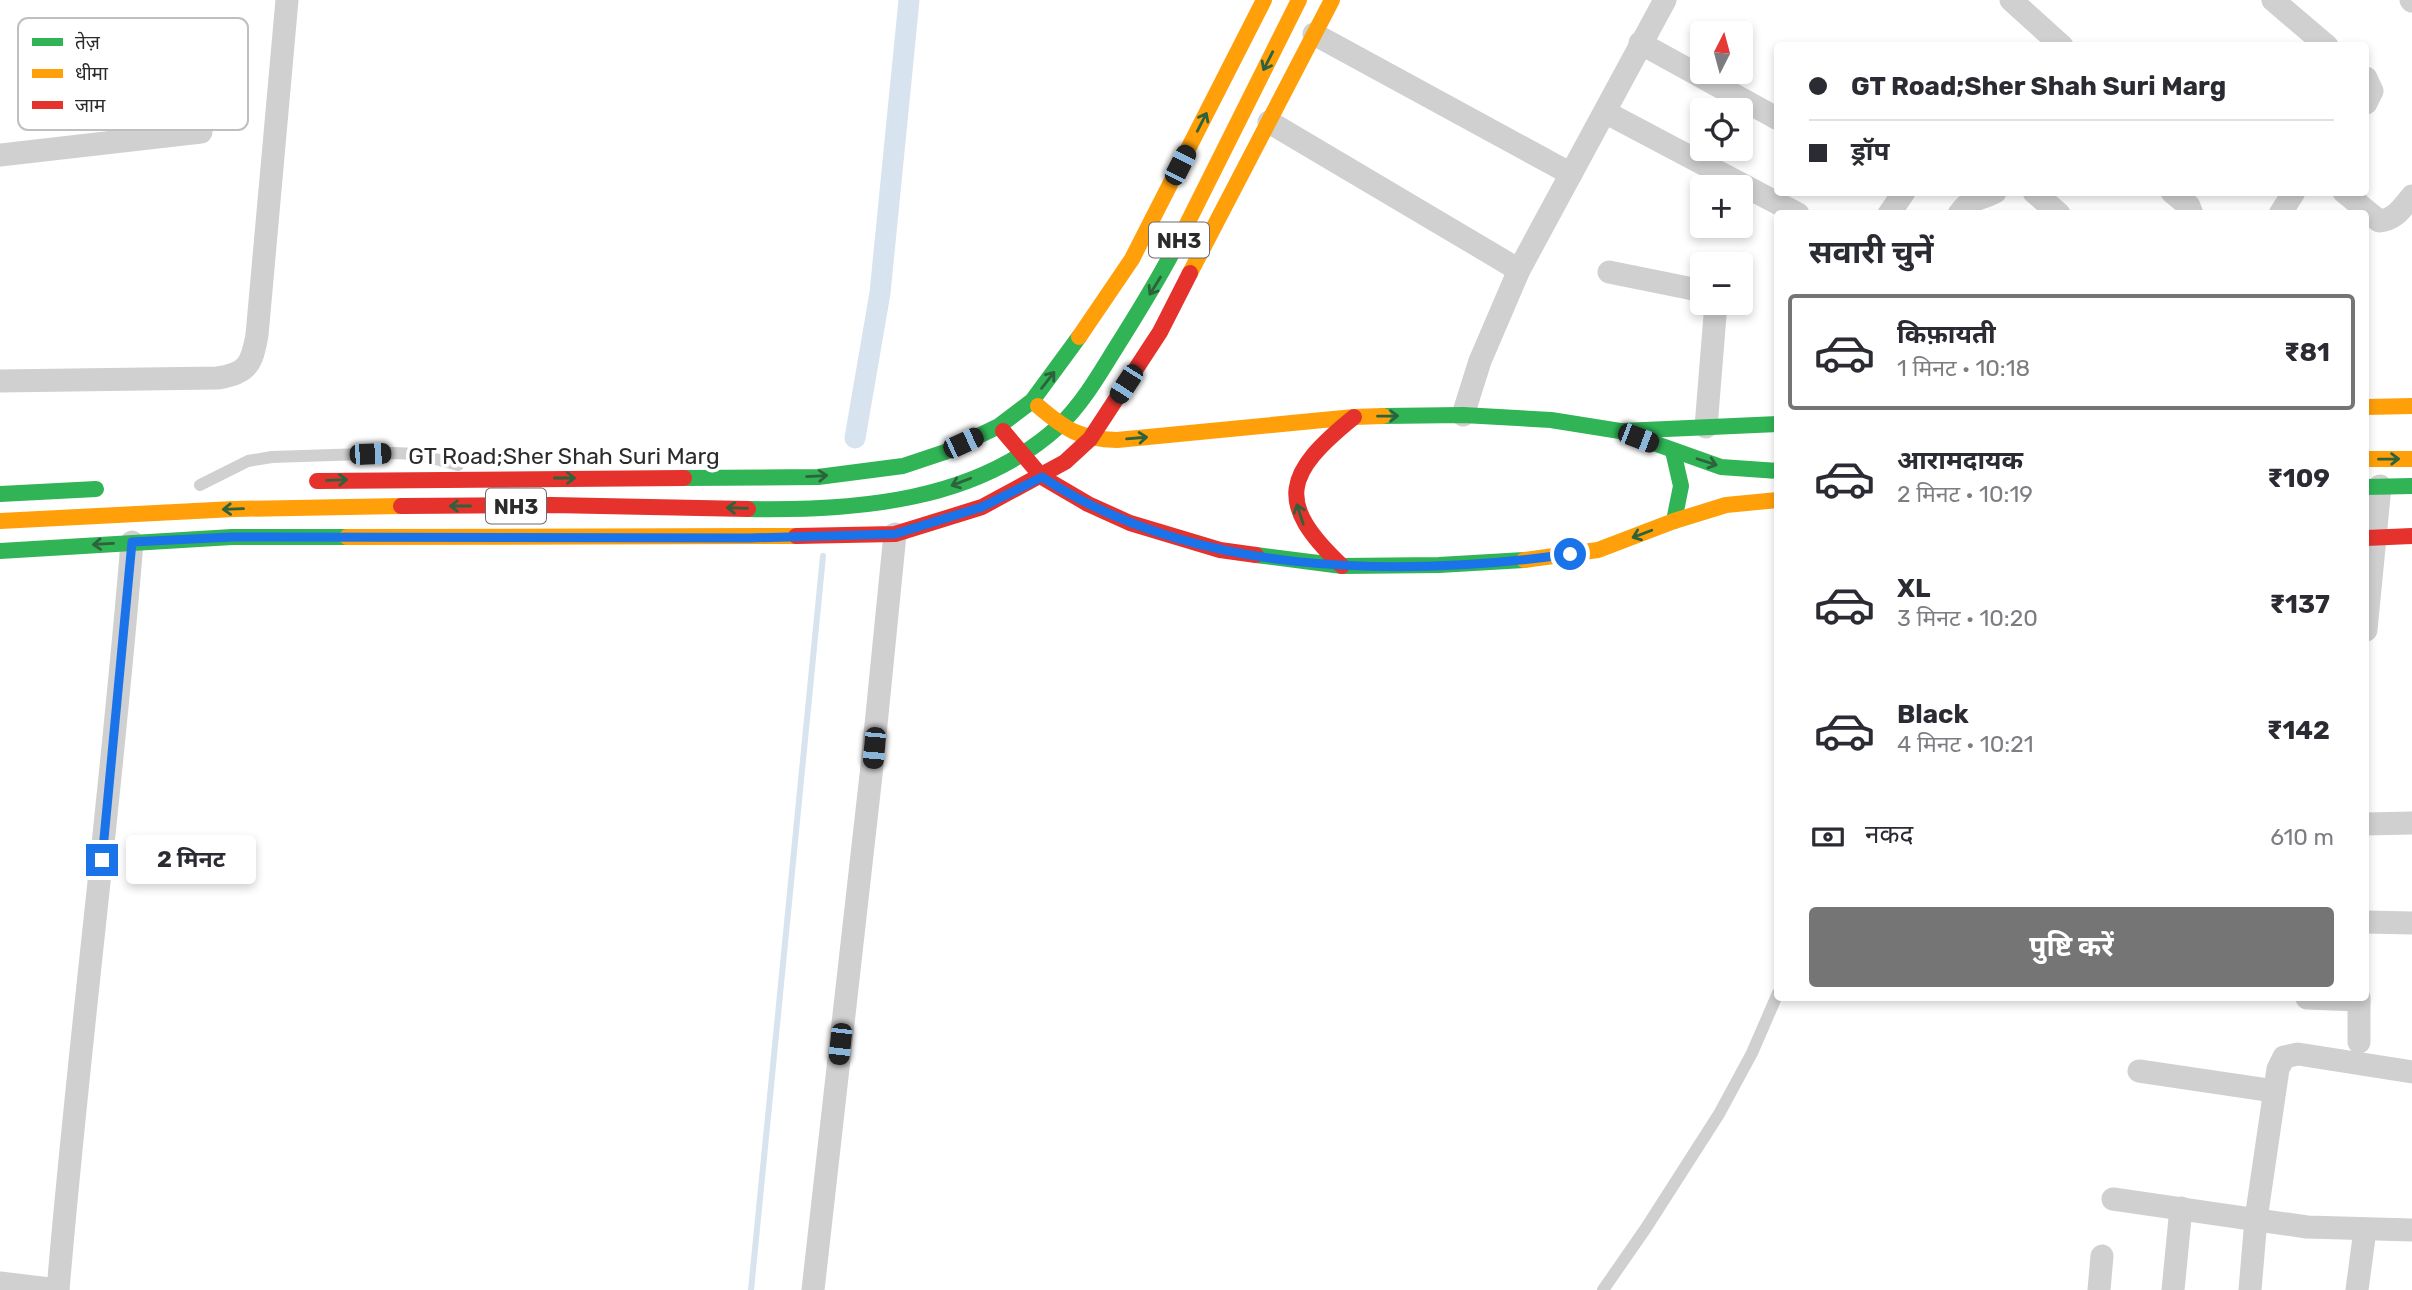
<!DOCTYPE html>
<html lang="hi">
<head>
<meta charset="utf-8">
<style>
	:root { --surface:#fff; --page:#f2f2f3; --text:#2b2b33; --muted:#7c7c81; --line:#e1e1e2; --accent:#757575 }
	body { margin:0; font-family:Rubik,"Noto Sans Devanagari",sans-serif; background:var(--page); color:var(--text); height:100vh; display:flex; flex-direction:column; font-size:26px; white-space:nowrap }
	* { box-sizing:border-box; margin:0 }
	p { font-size:23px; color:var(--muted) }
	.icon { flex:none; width:38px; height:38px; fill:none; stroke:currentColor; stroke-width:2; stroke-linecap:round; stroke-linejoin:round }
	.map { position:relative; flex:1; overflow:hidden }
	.drawer { position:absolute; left:1774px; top:210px; width:595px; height:791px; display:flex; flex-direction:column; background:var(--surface); border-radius:7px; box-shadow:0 4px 10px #0003 }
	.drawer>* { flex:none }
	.guide { position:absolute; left:1774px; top:42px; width:595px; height:154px; border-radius:7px; box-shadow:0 4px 10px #0003; display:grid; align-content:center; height:154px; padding:0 35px; background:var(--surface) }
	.needle { width:46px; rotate:6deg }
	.tools { position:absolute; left:1690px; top:21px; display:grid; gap:14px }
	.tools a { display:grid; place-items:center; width:63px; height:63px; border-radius:7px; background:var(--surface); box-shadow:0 4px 10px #0003; font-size:35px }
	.end { position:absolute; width:32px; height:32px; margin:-16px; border:9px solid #1a73e8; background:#fff; box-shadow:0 0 0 4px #fff }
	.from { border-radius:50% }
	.bubble { position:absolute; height:49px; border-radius:7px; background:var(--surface); box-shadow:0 4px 10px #0003; font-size:23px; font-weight:700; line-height:49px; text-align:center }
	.car { position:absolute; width:21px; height:42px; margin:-21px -10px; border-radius:9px; box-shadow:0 0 5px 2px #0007; background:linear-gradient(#222 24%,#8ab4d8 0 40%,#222 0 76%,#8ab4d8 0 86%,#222 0) }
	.guide b { display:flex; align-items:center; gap:24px; height:66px; font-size:26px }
	.guide b+b { border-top:2px solid var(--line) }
	.guide i { width:18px; height:18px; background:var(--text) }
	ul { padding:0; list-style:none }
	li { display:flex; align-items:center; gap:21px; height:116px; margin:0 14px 10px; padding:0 21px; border:4px solid transparent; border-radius:7px }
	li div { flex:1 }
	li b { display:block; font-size:26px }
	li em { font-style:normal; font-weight:700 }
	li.selected { border-color:var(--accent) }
	li>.icon { width:63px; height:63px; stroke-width:1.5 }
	h2 { padding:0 35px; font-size:32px; line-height:84px }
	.pay { display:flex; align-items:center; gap:18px; height:77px; padding:0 35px; font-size:26px }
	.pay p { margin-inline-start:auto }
	.button { display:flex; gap:14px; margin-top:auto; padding:14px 35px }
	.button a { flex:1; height:80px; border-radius:7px; background:var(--accent); color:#fff; font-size:28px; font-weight:700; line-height:80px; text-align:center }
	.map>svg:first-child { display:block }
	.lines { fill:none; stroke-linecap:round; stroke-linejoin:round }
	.stream { stroke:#d7e3ef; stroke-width:6 }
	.canal { stroke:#d7e3ef; stroke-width:21 }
	.lane { stroke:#d0d0d0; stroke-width:12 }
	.street { stroke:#d0d0d0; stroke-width:23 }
	.fast { stroke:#30b455; stroke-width:16 }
	.slow { stroke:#ff9f0a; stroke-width:16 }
	.jam { stroke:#e5322d; stroke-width:16 }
	.oneway { stroke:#2d623c }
	.route { stroke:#1a73e8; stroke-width:9 }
	.labels { text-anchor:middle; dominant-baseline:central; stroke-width:7; stroke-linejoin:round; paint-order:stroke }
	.shield { fill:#fff; stroke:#6b6b6b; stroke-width:2 }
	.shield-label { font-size:21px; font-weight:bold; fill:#2b2b2b }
	.street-label { font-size:23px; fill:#2b2b2b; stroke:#fff }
	.key { fill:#fff; stroke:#bfbfbf; stroke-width:2 }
	.key-label { font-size:19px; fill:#2b2b2b }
</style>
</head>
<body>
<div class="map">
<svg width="2412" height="1290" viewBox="0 0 2412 1290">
	<rect width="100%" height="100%" fill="#fff"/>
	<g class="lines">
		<path class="stream" d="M 751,1290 L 823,556"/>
		<path class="canal" d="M 855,438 L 880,293 L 909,0"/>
		<g class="lane">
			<path d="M 200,485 L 248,461 L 272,457 L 394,453 L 417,454 L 458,465"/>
			<path d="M 1603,1290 L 1646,1228 L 1719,1114 L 1752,1053 L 1778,993"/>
		</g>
		<g class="street">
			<path d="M 2011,0 L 2062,46"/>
			<path d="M 2273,0 L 2327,46"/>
			<path d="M 2411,0 L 2412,1"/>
			<path d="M 1314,34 L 1571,174"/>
			<path d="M 1640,43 L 1778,119"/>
			<path d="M 2366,78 L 2372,91 L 2366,103"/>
			<path d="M 1605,112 L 1798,214"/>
			<path d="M 1269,122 L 1519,270"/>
			<path d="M 0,155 L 201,132"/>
			<path d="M 2034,192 L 2059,214"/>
			<path d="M 2172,192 L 2189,206 L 2192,214"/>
			<path d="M 2344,192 L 2379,221 C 2395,220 2402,208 2412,196"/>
			<path d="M 1889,214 L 1904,192"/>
			<path d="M 1959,214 C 1972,196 1978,201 1995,192"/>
			<path d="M 2280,214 L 2294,192"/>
			<path d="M 1609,272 L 1703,291"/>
			<path d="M 0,381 L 217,378 C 248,374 252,363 257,335 L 287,0"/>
			<path d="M 1463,415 L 1480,361 L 1519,270 L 1665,0"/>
			<path d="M 1706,427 L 1716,303"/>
			<path d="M 2366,630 L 2380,486"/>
			<path d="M 2366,824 L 2412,823"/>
			<path d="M 2366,922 L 2412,923"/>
			<path d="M 2307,998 L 2359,1000"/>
			<path d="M 2359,1042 L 2359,998"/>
			<path d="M 2139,1071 L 2274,1091"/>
			<path d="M 2113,1199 L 2307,1227 L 2412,1230"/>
			<path d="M 0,1283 L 58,1290"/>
			<path d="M 58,1290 C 79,1040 112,792 132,542"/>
			<path d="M 813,1290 L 871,775 L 895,534"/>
			<path d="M 2099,1290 L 2102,1256"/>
			<path d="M 2173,1290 L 2181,1208"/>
			<path d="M 2250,1290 L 2256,1219 L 2278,1069 L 2284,1057 L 2298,1054 L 2412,1072"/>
			<path d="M 2357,1290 L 2365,1230"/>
		</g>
		<g class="fast">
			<path d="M 1383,416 L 1463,415 L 1551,420 L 1620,431 L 1721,467 L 1778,471"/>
			<path d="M 1622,431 L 1778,424"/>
			<path d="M 1673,451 L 1681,486 L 1674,521"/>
			<path d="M 684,478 L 818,477 L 903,466 L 945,452 L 999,426 L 1032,401 L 1079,337"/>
			<path d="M 2366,487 L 2412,486"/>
			<path d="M 0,494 L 96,489"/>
			<path d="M 748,509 C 855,511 976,502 1059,426 C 1082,404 1099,375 1115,349 C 1139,311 1162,274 1182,234"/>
			<path d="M 0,551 L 232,537 L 347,537"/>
			<path d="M 1256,555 L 1342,566 L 1439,565 L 1524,560"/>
		</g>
		<g class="slow">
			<path d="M 1182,234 L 1299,0"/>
			<path d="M 1190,273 L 1332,0"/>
			<path d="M 1079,337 L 1132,259 L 1264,0"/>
			<path d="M 1038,406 C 1066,430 1080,439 1117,440 L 1354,417 L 1383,416"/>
			<path d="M 2366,407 L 2412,406"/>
			<path d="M 2366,459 L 2412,459"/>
			<path d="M 0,521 L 234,509 L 401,506"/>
			<path d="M 347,537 L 796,536"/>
			<path d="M 1524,560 L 1598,550 L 1674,521 L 1726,505 L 1778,500"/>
		</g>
		<g class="jam">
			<path d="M 1003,431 L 1042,477 L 1088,504 L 1130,523 L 1220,550 L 1256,555"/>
			<path d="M 317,481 L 684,478"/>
			<path d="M 401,506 L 552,505 L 748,509"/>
			<path d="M 796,536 L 895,534 L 982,507 L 1065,462 L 1090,439 L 1160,332 L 1190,273"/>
			<path d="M 2366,538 L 2412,536"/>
			<path d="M 1342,566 C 1274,502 1285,473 1354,417"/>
		</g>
	</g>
	<defs><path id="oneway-shaft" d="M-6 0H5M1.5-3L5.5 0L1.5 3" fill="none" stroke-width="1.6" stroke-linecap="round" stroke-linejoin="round" transform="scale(1.75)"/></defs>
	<g class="oneway">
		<use href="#oneway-shaft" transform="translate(1268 61) rotate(117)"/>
		<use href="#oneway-shaft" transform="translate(1202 122) rotate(-63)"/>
		<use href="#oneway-shaft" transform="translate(1155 286) rotate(122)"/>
		<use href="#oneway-shaft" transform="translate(1048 380) rotate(-52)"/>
		<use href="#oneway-shaft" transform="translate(1388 416) rotate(-1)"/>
		<use href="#oneway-shaft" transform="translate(1137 438) rotate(-5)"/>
		<use href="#oneway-shaft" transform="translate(2389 459) rotate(-1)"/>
		<use href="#oneway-shaft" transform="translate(1707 462) rotate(18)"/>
		<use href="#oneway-shaft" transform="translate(817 476) rotate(-3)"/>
		<use href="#oneway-shaft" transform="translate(565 478)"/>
		<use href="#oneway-shaft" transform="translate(337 480) rotate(-2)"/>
		<use href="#oneway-shaft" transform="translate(961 482) rotate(159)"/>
		<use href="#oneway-shaft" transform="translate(460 506) rotate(180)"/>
		<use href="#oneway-shaft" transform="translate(737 508) rotate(-178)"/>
		<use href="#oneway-shaft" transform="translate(233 509) rotate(178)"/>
		<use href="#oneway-shaft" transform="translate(1300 514) rotate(-108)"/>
		<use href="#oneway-shaft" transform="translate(1642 534) rotate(159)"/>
		<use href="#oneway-shaft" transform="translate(103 544) rotate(177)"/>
	</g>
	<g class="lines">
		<path class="route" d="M 102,860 L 132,542 L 232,537 L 749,538 L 895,534 L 982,507 L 1042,477 C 1192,576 1398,578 1570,554"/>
	</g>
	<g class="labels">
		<g class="shield">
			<rect x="1149" y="222.5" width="60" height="35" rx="5"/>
			<rect x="486" y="488.5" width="60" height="35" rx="5"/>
		</g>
		<g class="shield-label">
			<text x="1179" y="240">NH3</text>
			<text x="516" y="506">NH3</text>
		</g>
		<g class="street-label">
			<text x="564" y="456">GT Road;Sher Shah Suri Marg</text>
		</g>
	</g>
	<rect x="18" y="18" width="230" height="112" rx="10" class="key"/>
	<rect x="32" y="38" width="31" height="8" fill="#30b455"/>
	<rect x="32" y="69" width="31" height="9" fill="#ff9f0a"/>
	<rect x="32" y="101" width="31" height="8" fill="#e5322d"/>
	<g class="key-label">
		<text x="75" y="49">तेज़</text>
		<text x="75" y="80">धीमा</text>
		<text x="75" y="112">जाम</text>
	</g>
</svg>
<div class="tools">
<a><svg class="needle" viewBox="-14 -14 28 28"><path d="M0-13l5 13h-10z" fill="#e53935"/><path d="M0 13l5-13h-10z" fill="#7c7c81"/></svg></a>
<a><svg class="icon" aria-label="locate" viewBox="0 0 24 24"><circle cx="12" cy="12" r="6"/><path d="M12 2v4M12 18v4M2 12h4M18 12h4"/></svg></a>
<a>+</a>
<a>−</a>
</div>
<i class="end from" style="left:1570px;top:554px"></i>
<i class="end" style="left:102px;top:860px"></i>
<div class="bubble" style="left:126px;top:835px;width:130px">2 मिनट</div>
<i class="car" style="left:1180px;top:165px;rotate:27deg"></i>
<i class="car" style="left:1126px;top:384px;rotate:213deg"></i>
<i class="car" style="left:1638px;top:438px;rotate:111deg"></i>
<i class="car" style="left:963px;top:443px;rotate:65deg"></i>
<i class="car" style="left:370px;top:454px;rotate:88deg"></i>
<i class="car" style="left:874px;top:748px;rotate:185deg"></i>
<i class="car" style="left:840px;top:1044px;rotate:186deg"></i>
<div class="guide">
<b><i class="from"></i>GT Road;Sher Shah Suri Marg</b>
<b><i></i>ड्रॉप</b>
</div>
<section class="drawer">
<h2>सवारी चुनें</h2>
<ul>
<li class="selected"><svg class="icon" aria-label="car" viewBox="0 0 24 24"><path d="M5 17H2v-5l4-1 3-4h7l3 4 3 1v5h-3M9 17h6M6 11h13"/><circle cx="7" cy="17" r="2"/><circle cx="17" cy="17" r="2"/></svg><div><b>किफ़ायती</b><p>1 मिनट · 10:18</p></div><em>₹81</em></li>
<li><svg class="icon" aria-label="car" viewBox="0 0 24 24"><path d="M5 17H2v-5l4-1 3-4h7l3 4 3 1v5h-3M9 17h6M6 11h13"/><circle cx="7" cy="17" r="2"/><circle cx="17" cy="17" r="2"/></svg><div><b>आरामदायक</b><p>2 मिनट · 10:19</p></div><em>₹109</em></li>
<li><svg class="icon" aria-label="car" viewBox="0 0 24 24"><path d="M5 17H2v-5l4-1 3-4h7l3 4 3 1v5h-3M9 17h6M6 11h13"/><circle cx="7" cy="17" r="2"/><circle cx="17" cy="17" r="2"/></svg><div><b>XL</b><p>3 मिनट · 10:20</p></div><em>₹137</em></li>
<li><svg class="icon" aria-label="car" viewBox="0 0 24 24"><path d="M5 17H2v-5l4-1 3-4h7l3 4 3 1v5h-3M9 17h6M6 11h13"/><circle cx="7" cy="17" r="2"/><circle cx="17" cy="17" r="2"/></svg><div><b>Black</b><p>4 मिनट · 10:21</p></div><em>₹142</em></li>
</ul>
<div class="pay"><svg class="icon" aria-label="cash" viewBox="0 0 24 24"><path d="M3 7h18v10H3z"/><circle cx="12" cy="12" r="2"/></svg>नकद<p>610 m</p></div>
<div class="button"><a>पुष्टि करें</a></div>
</section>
</div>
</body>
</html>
